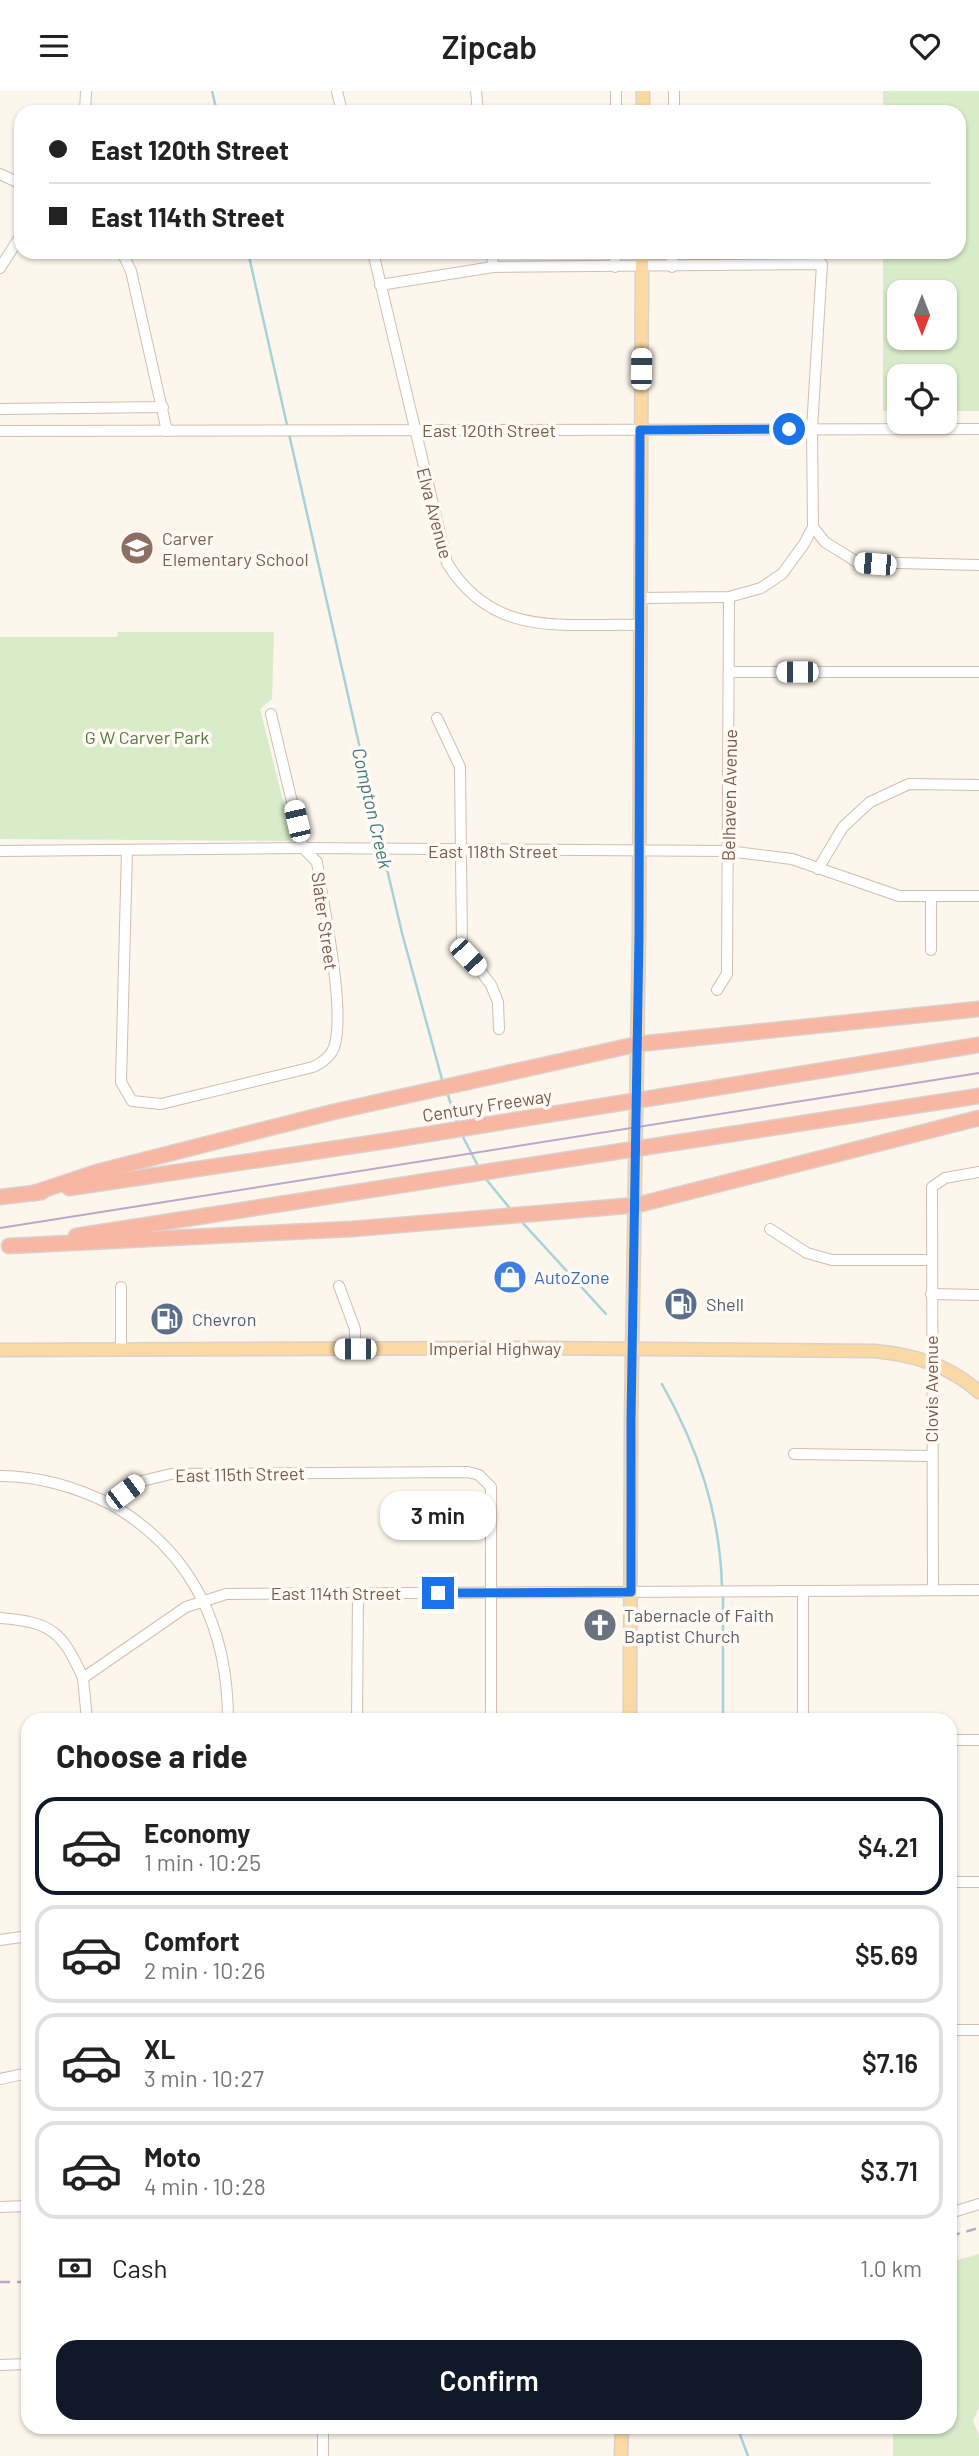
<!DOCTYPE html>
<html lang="en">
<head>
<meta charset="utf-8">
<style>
	:root { --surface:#fff; --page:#f6f6f6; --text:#222; --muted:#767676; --line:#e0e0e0; --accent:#111827 }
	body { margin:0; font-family:Barlow,sans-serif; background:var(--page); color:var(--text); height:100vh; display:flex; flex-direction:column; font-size:26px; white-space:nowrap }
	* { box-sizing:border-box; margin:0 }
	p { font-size:23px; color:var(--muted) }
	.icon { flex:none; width:38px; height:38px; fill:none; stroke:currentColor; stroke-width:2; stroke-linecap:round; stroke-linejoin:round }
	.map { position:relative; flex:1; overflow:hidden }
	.details { position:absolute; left:21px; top:1622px; width:936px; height:721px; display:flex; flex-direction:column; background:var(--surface); border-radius:21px; box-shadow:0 2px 5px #0004 }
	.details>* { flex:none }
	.top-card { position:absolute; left:14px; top:14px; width:952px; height:154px; border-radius:21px; box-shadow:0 2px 5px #0004; display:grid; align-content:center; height:154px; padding:0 35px; background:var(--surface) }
	.needle { width:46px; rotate:180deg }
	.fabs { position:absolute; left:887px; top:189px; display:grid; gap:14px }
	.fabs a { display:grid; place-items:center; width:70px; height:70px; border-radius:14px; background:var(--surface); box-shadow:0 2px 5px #0004; font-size:35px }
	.end { position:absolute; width:32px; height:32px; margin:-16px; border:9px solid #1a73e8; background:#fff; box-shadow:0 0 0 4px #fff }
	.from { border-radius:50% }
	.bubble { position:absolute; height:49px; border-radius:21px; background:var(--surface); box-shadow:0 2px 5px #0004; font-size:23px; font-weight:600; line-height:49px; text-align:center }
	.car { position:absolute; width:21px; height:42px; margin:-21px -10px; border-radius:9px; box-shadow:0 0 5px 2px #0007; background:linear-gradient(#fff 24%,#345 0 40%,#fff 0 76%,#345 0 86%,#fff 0) }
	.top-card b { display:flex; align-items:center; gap:24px; height:66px; font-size:26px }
	.top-card b+b { border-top:2px solid var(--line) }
	.top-card i { width:18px; height:18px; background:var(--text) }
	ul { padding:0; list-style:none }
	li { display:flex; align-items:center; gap:21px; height:98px; margin:0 14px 10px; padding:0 21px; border:4px solid var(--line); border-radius:21px }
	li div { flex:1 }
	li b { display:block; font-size:26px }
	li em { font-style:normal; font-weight:600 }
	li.on { border-color:var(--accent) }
	li>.icon { width:63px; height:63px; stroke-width:1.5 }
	h2 { padding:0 35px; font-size:32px; line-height:84px }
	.pay { display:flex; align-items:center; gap:18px; height:77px; padding:0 35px; font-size:26px }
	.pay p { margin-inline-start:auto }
	.primary-button { display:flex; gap:14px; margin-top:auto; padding:14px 35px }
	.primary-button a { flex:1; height:80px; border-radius:21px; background:var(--accent); color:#fff; font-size:28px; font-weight:600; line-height:80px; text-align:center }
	header { display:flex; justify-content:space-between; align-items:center; height:91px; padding:0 35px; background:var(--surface); font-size:32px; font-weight:600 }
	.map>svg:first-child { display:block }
	.green { fill:#d8ecc9; fill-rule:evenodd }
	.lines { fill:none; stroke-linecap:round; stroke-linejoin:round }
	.stream { stroke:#a5d3da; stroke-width:2.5 }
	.minor-casing { stroke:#d1beb0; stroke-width:12 }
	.major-casing { stroke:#dad1cd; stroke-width:15 }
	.highway-casing { stroke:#dad1cd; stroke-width:17 }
	.minor { stroke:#fff; stroke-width:10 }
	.major { stroke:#fbd9a5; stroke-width:12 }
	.highway { stroke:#f7b7a3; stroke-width:14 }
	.tram { stroke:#b9a8c9; stroke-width:2 }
	.rail { stroke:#b9a8c9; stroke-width:2.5; stroke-dasharray:10 7; stroke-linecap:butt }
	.highway-bridge-casing { stroke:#dad1cd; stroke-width:17; stroke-linecap:butt }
	.highway-bridge { stroke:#f7b7a3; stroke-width:14 }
	.route { stroke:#1a73e8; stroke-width:9 }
	.labels { text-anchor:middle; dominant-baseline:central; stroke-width:7; stroke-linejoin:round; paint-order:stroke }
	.street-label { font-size:18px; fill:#7a5c4d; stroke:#fffaf3 }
	.education-label { font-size:18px; fill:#785e54; stroke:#fffaf3; text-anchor:start }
	.park-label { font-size:18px; fill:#537a41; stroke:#fffaf3 }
	.shop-label { font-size:18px; fill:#366cbe; stroke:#fffaf3; text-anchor:start }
	.service-label { font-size:18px; fill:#4e5e75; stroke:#fffaf3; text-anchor:start }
	.worship-label { font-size:18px; fill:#5b616d; stroke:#fffaf3; text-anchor:start }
	.water-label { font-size:19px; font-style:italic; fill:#437c86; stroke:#fffaf3 }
</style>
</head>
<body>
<header><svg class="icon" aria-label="menu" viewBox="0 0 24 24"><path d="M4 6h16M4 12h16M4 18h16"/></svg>Zipcab<svg class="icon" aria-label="heart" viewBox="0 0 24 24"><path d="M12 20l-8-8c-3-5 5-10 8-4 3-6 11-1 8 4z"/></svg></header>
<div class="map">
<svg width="979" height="2365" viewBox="0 0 979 2365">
	<rect width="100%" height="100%" fill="#fdf6ec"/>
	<g class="green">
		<path d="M 883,0 L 979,0 L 979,320 L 945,320 L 945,285 L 900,285 L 899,320 L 883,320 L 883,161 L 959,161 L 959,21 L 883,21 ZM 900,201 L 945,201 L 945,247 L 900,247 Z"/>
		<path d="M 118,541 L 274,541 L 272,608 L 260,618 L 293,750 L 0,748 L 0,546 L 117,546 Z"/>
		<path d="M 979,2163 L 979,2316 L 973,2330 L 979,2344 L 979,2365 L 893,2365 L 893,2336 L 950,2336 L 950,2171 Z"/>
	</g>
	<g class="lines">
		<g class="stream">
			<path d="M 212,0 L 217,21"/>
			<path d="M 248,161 L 382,755"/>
			<path d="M 383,761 L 402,842 L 443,992"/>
			<path d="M 447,1001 L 458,1035"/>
			<path d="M 462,1044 L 478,1075"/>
			<path d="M 485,1087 L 512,1120"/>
			<path d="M 521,1130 L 606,1223"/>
			<path d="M 662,1293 C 698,1357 720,1422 722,1496"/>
			<path d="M 723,1503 L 723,1629"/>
			<path d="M 737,2336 L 748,2365"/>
		</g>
		<defs>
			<g id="minor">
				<path d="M 337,0 L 342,21"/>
				<path d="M 476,0 L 478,21"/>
				<path d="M 85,21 L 86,0"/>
				<path d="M 616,21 L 616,0"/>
				<path d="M 674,21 L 674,0"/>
				<path d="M 0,83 L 21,93"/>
				<path d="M 122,161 L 131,180 L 167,340"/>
				<path d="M 373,161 L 447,472 C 494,548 562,532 639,534"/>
				<path d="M 492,161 L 493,176"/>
				<path d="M 615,176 L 615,161"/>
				<path d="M 672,176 L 672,161"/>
				<path d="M 0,177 L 21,144"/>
				<path d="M 380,194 L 493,176 L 822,173 L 812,338 L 813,436 L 804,453 L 782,483 L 761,497 L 729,506 L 640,507"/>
				<path d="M 0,318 L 163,316"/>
				<path d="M 0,340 L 979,338"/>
				<path d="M 813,436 L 825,451 L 857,471 L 979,474"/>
				<path d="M 731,581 L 979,581"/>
				<path d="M 437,627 L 460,676 L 462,855 L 491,894 L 498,911 L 499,938"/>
				<path d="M 127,759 L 121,991 L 132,1010 L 161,1013 L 313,976 C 323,971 332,965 335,953 C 345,914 323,814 317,771 L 303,757 L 271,623"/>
				<path d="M 0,760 L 303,757 L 728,760 L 792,768 L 899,805 L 979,805"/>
				<path d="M 818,778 L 843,736 L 870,711 L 909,693 L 979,694"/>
				<path d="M 931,859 L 931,805"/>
				<path d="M 717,899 L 727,883 L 729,506"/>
				<path d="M 770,1138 L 807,1162 L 832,1169 L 931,1169"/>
				<path d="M 339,1195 L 355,1238 L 355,1258"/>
				<path d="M 121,1196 L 121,1258"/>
				<path d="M 931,1203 L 979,1204"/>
				<path d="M 794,1363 L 931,1365"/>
				<path d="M 0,1385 C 40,1385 79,1397 114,1415 L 138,1391 L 171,1383 L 468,1381 L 479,1384 L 491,1396 L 491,1629"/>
				<path d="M 114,1415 C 194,1463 228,1539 228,1629"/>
				<path d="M 933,1499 L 932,1096 L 945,1087 L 979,1081"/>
				<path d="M 803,1500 L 803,1629"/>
				<path d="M 0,1527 C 51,1531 62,1540 83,1587 L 186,1516 L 226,1503 L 979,1499"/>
				<path d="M 83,1587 L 87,1629"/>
				<path d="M 357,1629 L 358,1502"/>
				<path d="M 950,1649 L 979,1649"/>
				<path d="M 950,1791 L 979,1791"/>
				<path d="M 0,1849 L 28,1845"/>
				<path d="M 950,1939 L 979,1939"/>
				<path d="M 0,1988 L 28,1982"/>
				<path d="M 0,2116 L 28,2115"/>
				<path d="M 950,2122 L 979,2113"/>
				<path d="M 0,2274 L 28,2273"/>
				<path d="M 323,2365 L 323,2336"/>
			</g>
			<g id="major">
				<path d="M 643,21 L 643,0"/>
				<path d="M 0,1259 L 534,1257 L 875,1260 C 915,1264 948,1274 979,1301"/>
				<path d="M 630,1629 L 631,1329 L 639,844 L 642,161"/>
				<path d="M 621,2365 L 622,2336"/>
			</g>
			<g id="highway">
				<path d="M 683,1002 L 979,954"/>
				<path d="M 680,1051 L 979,1005"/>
				<path d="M 69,1097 L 379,1051"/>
				<path d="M 34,1102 L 97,1081 L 333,1021 L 638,953 L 979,918"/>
				<path d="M 0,1106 L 42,1101"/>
				<path d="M 76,1145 L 427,1090"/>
				<path d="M 9,1155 L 352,1138 L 637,1114 L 979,1027"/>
			</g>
		</defs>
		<use href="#minor" class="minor-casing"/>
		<use href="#major" class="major-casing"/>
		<use href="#highway" class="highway-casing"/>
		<use href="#minor" class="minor"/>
		<use href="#major" class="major"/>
		<use href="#highway" class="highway"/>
		<path class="tram" d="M 0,1137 L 979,982"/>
		<g class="rail">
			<path d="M 950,2145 L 979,2137"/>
			<path d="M 0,2191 L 28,2191"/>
		</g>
		<defs>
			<g id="highway-bridge">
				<path d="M 379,1051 L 683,1002"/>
				<path d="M 427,1090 L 680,1051"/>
			</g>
		</defs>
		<use href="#highway-bridge" class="highway-bridge-casing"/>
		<use href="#highway-bridge" class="highway-bridge"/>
	</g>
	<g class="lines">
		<path class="route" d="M 438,1502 L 631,1501 L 631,1329 L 639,844 L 640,339 L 789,338"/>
	</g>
	<defs>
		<symbol id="school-disc" viewBox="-11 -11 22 22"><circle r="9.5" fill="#8d6e63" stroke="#fffaf3"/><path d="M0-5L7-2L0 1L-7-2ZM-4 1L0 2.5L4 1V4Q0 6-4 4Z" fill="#fff"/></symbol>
		<symbol id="shop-disc" viewBox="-11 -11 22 22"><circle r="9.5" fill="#3f7fe0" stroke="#fffaf3"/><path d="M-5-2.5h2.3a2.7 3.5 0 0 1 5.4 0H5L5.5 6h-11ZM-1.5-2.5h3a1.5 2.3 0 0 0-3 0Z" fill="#fff"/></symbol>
		<symbol id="fuel-disc" viewBox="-11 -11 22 22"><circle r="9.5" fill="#5c6f8a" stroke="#fffaf3"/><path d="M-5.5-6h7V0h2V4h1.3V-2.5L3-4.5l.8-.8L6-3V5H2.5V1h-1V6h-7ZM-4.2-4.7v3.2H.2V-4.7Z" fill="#fff"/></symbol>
		<symbol id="church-disc" viewBox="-11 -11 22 22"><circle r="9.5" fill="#6b7280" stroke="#fffaf3"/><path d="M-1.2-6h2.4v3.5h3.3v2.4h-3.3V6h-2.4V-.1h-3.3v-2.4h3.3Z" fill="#fff"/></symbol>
	</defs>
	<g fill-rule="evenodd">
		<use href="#school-disc" x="118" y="438" width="38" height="38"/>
		<use href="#shop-disc" x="491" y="1167" width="38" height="38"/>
		<use href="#fuel-disc" x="662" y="1194" width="38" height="38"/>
		<use href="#fuel-disc" x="148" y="1209" width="38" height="38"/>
		<use href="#church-disc" x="581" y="1515" width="38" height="38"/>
	</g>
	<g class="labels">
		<g class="street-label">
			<text x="489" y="339">East 120th Street</text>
			<text transform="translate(435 422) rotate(75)">Elva Avenue</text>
			<text transform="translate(729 704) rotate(-89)">Belhaven Avenue</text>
			<text x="493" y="760">East 118th Street</text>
			<text transform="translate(325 830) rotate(82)">Slater Street</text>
			<text transform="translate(487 1014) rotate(-9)">Century Freeway</text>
			<text x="495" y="1257">Imperial Highway</text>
			<text transform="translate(931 1298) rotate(-90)">Clovis Avenue</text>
			<text transform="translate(240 1383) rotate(-1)">East 115th Street</text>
			<text x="336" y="1502">East 114th Street</text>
		</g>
		<g class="education-label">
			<text x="162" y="447">Carver<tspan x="162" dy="21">Elementary School</tspan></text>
		</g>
		<g class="park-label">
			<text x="147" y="646">G W Carver Park</text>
		</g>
		<g class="shop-label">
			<text x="534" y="1186">AutoZone</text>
		</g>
		<g class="service-label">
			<text x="706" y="1213">Shell</text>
			<text x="192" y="1228">Chevron</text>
		</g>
		<g class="worship-label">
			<text x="624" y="1524">Tabernacle of Faith<tspan x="624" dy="21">Baptist Church</tspan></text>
		</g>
		<g class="water-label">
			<text transform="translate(373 717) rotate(77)">Compton Creek</text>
		</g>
	</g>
</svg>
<div class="fabs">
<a><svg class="needle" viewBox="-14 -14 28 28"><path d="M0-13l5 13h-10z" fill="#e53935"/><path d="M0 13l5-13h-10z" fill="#767676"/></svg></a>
<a><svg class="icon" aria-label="locate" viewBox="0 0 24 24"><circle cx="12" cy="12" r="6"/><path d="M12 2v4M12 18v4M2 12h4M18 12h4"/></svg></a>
</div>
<i class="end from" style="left:789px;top:338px"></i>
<i class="end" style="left:438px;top:1502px"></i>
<div class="bubble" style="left:380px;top:1400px;width:116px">3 min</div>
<i class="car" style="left:641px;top:278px;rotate:1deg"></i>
<i class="car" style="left:875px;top:473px;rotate:275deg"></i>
<i class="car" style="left:797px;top:581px;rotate:270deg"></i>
<i class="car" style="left:297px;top:730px;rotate:347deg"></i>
<i class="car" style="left:468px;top:866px;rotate:137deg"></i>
<i class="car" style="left:355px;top:1258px;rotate:270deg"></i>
<i class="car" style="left:125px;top:1401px;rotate:53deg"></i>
<div class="top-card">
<b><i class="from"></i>East 120th Street</b>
<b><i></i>East 114th Street</b>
</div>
<section class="details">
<h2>Choose a ride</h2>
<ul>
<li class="on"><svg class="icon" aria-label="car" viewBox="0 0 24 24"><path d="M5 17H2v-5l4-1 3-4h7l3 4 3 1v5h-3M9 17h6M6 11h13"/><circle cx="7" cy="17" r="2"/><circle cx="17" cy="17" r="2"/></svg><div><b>Economy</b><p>1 min · 10:25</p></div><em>$4.21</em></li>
<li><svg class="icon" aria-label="car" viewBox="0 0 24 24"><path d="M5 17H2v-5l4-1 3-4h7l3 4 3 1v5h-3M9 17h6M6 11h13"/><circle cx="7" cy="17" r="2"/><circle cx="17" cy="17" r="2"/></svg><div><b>Comfort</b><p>2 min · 10:26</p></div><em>$5.69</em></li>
<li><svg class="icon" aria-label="car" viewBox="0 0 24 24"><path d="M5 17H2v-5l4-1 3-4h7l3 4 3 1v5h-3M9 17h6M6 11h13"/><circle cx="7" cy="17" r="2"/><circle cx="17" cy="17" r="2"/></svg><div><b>XL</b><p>3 min · 10:27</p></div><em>$7.16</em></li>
<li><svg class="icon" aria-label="car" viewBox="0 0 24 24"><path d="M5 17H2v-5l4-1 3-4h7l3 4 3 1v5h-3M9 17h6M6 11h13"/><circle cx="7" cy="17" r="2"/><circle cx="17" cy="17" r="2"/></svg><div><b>Moto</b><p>4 min · 10:28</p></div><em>$3.71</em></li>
</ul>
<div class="pay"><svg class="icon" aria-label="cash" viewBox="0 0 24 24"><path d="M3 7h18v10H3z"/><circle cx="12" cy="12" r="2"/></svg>Cash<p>1.0 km</p></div>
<div class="primary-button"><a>Confirm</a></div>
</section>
</div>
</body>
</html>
